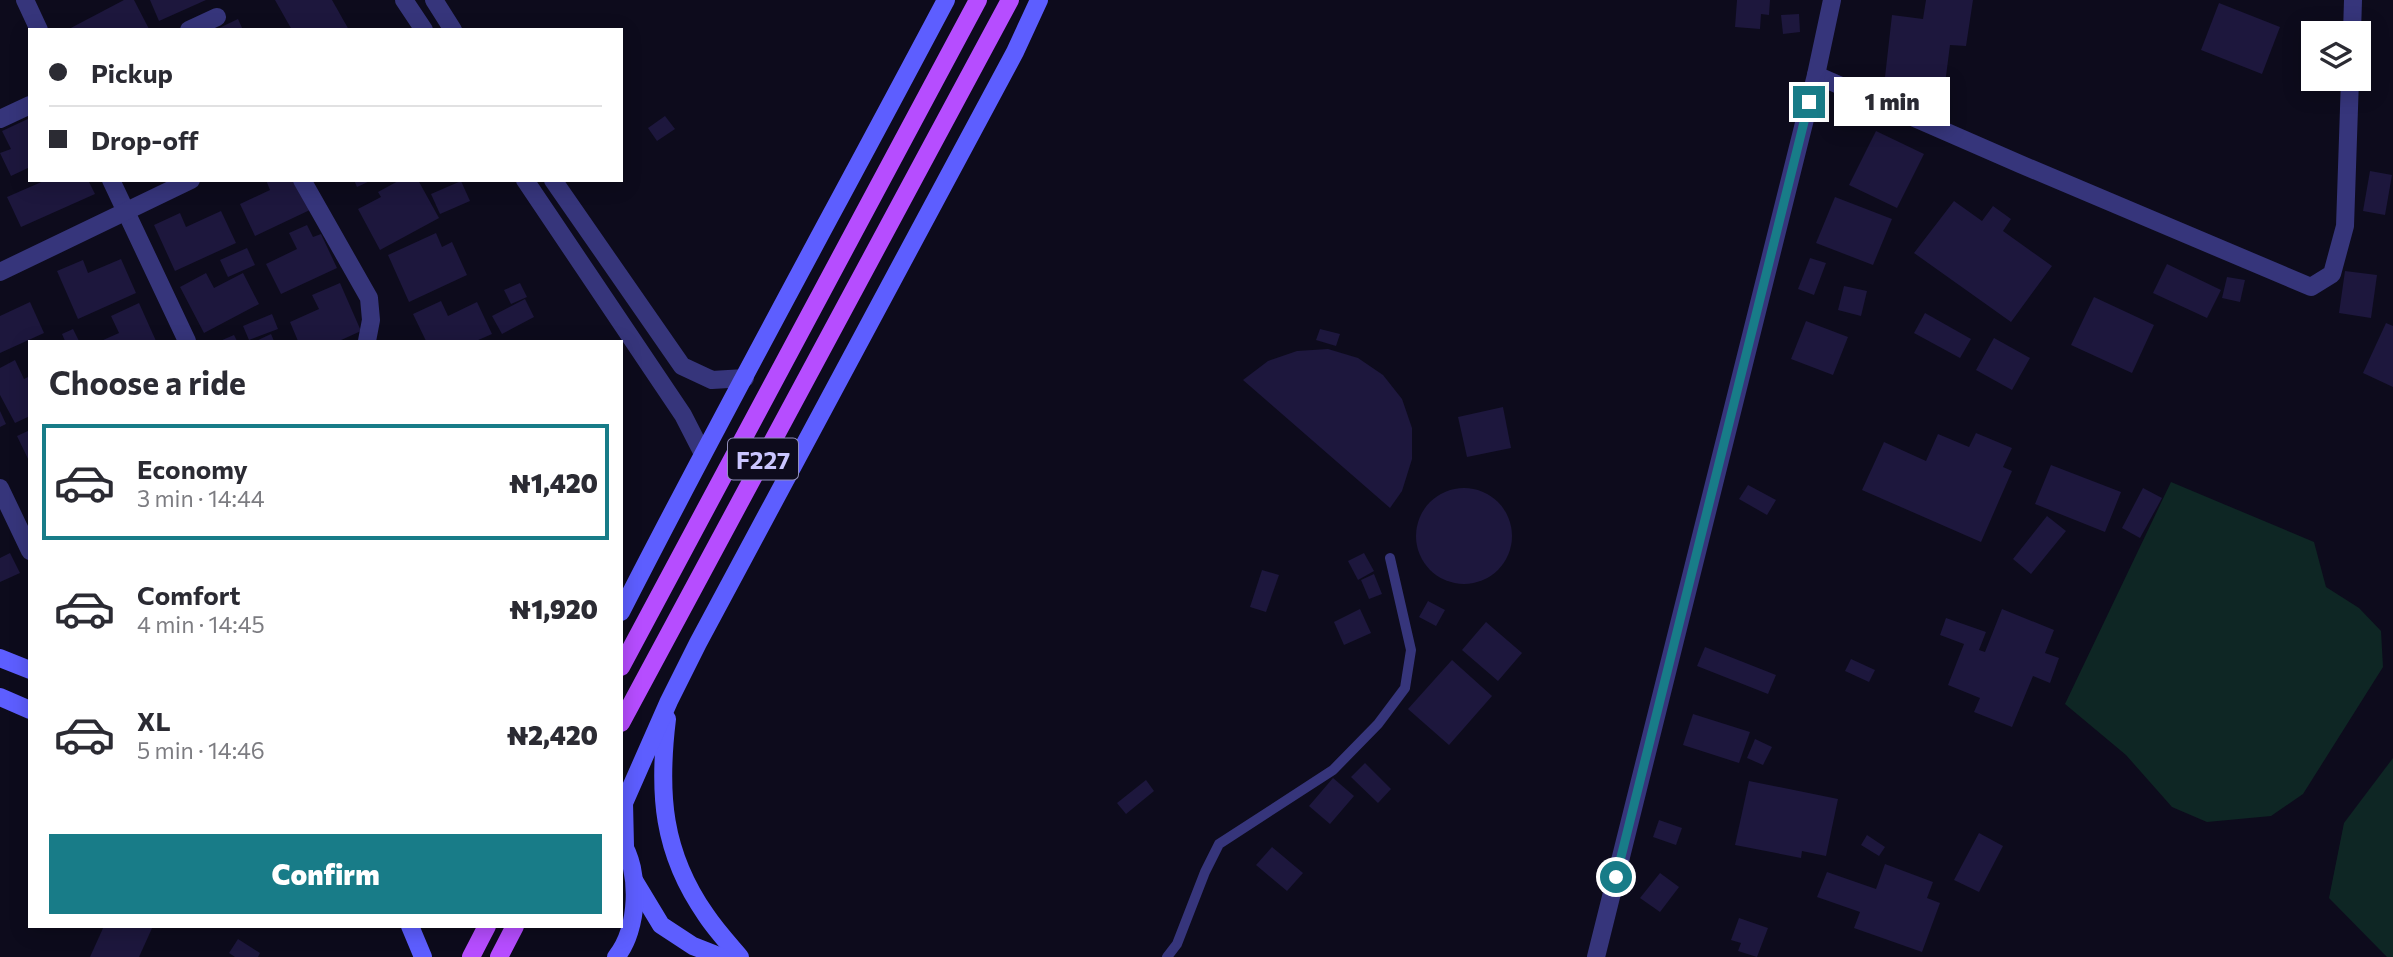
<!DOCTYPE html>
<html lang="en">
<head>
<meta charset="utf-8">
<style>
	:root { --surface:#fff; --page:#f2f2f3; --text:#2b2b33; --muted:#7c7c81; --line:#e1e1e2; --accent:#187c88 }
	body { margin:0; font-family:Commissioner,sans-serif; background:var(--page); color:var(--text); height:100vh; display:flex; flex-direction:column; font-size:26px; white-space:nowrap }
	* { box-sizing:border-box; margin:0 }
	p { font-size:23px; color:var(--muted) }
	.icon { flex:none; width:38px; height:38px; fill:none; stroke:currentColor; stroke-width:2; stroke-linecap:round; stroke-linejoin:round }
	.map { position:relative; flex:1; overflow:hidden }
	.panel { position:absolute; left:28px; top:340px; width:595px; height:588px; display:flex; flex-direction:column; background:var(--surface); border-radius:0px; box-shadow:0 4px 18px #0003 }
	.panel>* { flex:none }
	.banner { position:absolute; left:28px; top:28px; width:595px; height:154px; border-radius:0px; box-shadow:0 4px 18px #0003; display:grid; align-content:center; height:154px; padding:0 21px; background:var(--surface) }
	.fabs { position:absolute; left:2301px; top:21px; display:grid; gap:14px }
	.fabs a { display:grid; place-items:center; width:70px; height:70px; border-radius:0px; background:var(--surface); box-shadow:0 4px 18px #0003; font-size:35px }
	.end { position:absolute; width:32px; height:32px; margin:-16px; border:9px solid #187c88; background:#fff; box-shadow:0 0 0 4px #fff }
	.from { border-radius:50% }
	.bubble { position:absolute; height:49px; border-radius:0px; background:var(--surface); box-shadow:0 4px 18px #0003; font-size:23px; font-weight:800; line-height:49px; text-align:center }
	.banner b { display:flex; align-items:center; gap:24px; height:66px; font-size:26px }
	.banner b+b { border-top:2px solid var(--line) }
	.banner i { width:18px; height:18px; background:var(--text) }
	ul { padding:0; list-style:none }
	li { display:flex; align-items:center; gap:21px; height:116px; margin:0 14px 10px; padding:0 7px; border:4px solid transparent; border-radius:0px }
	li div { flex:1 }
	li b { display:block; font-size:26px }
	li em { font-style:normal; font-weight:800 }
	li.selected { border-color:var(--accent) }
	li>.icon { width:63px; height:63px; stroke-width:1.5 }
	h2 { padding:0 21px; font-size:32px; line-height:84px }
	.action { display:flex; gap:14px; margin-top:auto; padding:14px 21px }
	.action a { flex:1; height:80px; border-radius:0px; background:var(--accent); color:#fff; font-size:28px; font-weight:800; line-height:80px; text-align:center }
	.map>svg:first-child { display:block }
	.green { fill:#0e2624 }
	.building { fill:#1d173d }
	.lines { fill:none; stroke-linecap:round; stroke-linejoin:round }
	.service { stroke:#36357b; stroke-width:10 }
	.minor { stroke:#36357b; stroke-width:18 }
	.tertiary { stroke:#36357b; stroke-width:18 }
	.secondary { stroke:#5d5eff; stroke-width:18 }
	.primary { stroke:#b64dff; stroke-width:18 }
	.route { stroke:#187c88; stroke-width:9 }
	.labels { text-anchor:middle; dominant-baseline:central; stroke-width:5; stroke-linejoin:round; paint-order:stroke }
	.shield { fill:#0d0b1c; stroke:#918ebb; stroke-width:2 }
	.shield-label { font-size:24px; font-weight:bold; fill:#cac6ff }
</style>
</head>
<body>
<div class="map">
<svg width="2393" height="957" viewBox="0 0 2393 957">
	<rect width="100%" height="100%" fill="#0d0b1c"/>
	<g class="green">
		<path d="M 2171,482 L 2314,542 L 2326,587 L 2359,608 L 2381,631 L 2383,667 L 2303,794 L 2271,816 L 2207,822 L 2172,807 L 2126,755 L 2065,704 Z"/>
		<path d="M 2393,758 L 2393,957 L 2387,957 L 2329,898 L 2344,823 Z"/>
	</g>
	<g class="building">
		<path d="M 124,0 L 134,0 L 149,29 L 67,30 Z"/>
		<path d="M 150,0 L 206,0 L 159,21 Z"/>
		<path d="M 275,0 L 332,0 L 349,30 L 292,30 Z"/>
		<path d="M 1737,0 L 1770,0 L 1769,15 L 1761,14 L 1760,29 L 1735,27 Z"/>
		<path d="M 1926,0 L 1973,0 L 1966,46 L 1950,45 L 1945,84 L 1885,77 L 1892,15 L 1923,19 Z"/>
		<path d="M 2219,3 L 2280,27 L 2262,74 L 2201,50 Z"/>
		<path d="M 1799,14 L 1800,32 L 1783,34 L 1781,15 Z"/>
		<path d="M 238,19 L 243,30 L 215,30 Z"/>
		<path d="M 665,116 L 675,129 L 657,141 L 648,128 Z"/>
		<path d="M 30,118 L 30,167 L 11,176 L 0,153 L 11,149 L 2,131 Z"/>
		<path d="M 1876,131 L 1924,154 L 1897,208 L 1849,185 Z"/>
		<path d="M 2370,171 L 2392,175 L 2385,215 L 2363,211 Z"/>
		<path d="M 46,180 L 88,180 L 95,194 L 21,227 L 7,197 Z"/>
		<path d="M 266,180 L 299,180 L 312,209 L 255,236 L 240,204 L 270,190 Z"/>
		<path d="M 354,180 L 372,180 L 357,187 Z"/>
		<path d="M 400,180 L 418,180 L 439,218 L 380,250 L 358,209 L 381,197 L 378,192 Z"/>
		<path d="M 461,181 L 470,201 L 440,214 L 431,194 Z"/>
		<path d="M 1835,197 L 1892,219 L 1873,265 L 1816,243 Z"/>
		<path d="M 1954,201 L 1982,221 L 1993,206 L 2011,219 L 2003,231 L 2052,266 L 2011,322 L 1914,253 Z"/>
		<path d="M 221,211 L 236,243 L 175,271 L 154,225 L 180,213 L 186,227 Z"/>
		<path d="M 307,225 L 313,237 L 321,234 L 337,268 L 281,294 L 266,264 L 297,249 L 289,233 Z"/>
		<path d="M 436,233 L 442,247 L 452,242 L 467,275 L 409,302 L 388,255 Z"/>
		<path d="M 247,248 L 255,265 L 228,277 L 220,260 Z"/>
		<path d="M 1810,258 L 1826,263 L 1814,295 L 1798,289 Z"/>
		<path d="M 121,259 L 136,293 L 78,319 L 57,271 L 83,260 L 88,273 Z"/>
		<path d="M 2167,264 L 2221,290 L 2207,318 L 2153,293 Z"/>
		<path d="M 2345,271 L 2377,275 L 2371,318 L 2339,313 Z"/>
		<path d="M 206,273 L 214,288 L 243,273 L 259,304 L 204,333 L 180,287 Z"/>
		<path d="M 2227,277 L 2245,280 L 2240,302 L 2222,298 Z"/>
		<path d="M 340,283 L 361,331 L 339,341 L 298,341 L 290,322 L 319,309 L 312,295 Z"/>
		<path d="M 520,283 L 527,297 L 511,304 L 504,290 Z"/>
		<path d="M 1844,286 L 1867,291 L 1861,316 L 1838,310 Z"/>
		<path d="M 2094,297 L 2154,325 L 2132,373 L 2071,345 Z"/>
		<path d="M 525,299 L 534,317 L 502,334 L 492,316 Z"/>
		<path d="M 441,301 L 448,316 L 477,302 L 492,334 L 476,341 L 426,341 L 413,314 Z"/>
		<path d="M 30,302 L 44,333 L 0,353 L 0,316 Z"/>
		<path d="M 139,303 L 156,341 L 101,341 L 119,333 L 111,316 Z"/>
		<path d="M 1925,313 L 1971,339 L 1960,358 L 1914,333 Z"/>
		<path d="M 272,314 L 278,329 L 249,340 L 243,326 Z"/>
		<path d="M 1806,321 L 1848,337 L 1833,375 L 1791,359 Z"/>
		<path d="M 2386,323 L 2393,326 L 2393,387 L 2363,373 Z"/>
		<path d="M 73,329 L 79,341 L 65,341 L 62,334 Z"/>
		<path d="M 1320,329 L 1340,334 L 1336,346 L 1316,340 Z"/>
		<path d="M 271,334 L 274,341 L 256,341 Z"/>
		<path d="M 234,335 L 237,341 L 220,341 Z"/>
		<path d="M 1994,338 L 2030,358 L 2012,390 L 1976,370 Z"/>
		<path d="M 1328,349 L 1358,358 L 1383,375 L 1402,399 L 1412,428 L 1412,459 L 1402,491 L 1390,508 L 1243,380 L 1268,361 L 1297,351 Z"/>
		<path d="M 15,360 L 24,379 L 30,376 L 30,416 L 15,423 L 0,395 L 0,368 Z"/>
		<path d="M 1503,407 L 1511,448 L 1467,457 L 1458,417 Z"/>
		<path d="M 0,411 L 6,424 L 0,427 Z"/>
		<path d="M 30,430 L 30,463 L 17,436 Z"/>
		<path d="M 1976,433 L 2012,448 L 2003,467 L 2012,471 L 1981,542 L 1862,490 L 1884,442 L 1926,461 L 1938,434 L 1969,447 Z"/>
		<path d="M 2051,465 L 2121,492 L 2105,532 L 2035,504 Z"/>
		<path d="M 1748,485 L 1776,500 L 1767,515 L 1739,499 Z"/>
		<circle cx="1464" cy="536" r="48"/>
		<path d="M 2143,488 L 2162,498 L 2140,538 L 2122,528 Z"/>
		<path d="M 2047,516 L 2066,531 L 2031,574 L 2013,559 Z"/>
		<path d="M 10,553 L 20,573 L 0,582 L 0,558 Z"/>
		<path d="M 1364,553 L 1374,571 L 1358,580 L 1348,561 Z"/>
		<path d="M 1262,570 L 1279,575 L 1266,612 L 1250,607 Z"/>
		<path d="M 1374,574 L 1382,594 L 1369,599 L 1361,580 Z"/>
		<path d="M 1428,601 L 1445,610 L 1436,626 L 1419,617 Z"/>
		<path d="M 1360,609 L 1371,633 L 1344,645 L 1334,622 Z"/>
		<path d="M 2002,609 L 2054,630 L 2045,653 L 2059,658 L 2050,683 L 2033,676 L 2012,727 L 1974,712 L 1980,698 L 1948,685 L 1964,644 L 1940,635 L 1946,618 L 1986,632 L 1979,650 L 1985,652 Z"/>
		<path d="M 1486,622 L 1522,653 L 1498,681 L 1462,650 Z"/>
		<path d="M 1705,647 L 1776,675 L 1768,694 L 1697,666 Z"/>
		<path d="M 1851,659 L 1875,670 L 1869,682 L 1845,671 Z"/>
		<path d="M 1452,660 L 1492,696 L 1449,745 L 1408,709 Z"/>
		<path d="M 1693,714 L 1750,732 L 1739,763 L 1683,745 Z"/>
		<path d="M 1755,739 L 1772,747 L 1763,765 L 1747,758 Z"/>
		<path d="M 1365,763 L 1391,789 L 1378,803 L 1351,777 Z"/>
		<path d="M 1333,778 L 1354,796 L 1330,824 L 1309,806 Z"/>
		<path d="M 1146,780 L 1154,791 L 1126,814 L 1117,803 Z"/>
		<path d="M 1749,781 L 1838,799 L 1826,856 L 1802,851 L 1801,858 L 1735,845 Z"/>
		<path d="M 1659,820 L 1682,828 L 1676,845 L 1653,837 Z"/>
		<path d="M 1979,833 L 2003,846 L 1979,892 L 1954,880 Z"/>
		<path d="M 1867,835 L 1885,847 L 1879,856 L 1861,845 Z"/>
		<path d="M 1272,847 L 1303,873 L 1287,891 L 1256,865 Z"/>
		<path d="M 1885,864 L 1933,882 L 1927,898 L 1940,903 L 1922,952 L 1854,928 L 1860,912 L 1817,897 L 1827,872 L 1876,889 Z"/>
		<path d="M 1660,873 L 1679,887 L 1660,912 L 1640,898 Z"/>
		<path d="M 1739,918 L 1768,928 L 1757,957 L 1738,951 L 1741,943 L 1731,940 Z"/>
		<path d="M 104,926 L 153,926 L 139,957 L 90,957 Z"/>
		<path d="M 238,939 L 260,953 L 258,957 L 235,957 L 229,953 Z"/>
	</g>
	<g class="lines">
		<path class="service" d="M 1167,957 L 1177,944 L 1205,872 L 1219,844 L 1333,770 L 1378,724 L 1405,688 L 1411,650 L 1390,558"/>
		<g class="minor">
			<path d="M 25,0 L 39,30"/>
			<path d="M 189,30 L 217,17"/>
			<path d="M 2352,33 L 2353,0"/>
			<path d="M 1816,75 L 2020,164 L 2311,287 L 2332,274 L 2345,226 L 2350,79"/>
			<path d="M 0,119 L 30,105"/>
			<path d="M 111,180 L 187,341"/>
			<path d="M 302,180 L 369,298 L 371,320 L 367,341"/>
			<path d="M 0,272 L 191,180"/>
			<path d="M 0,488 L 30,551"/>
			<path d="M 1596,957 L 1816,75 L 1832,0"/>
		</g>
		<g class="tertiary">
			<path d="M 404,0 L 424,30"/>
			<path d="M 434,0 L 453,30"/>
			<path d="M 525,180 L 683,415 L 702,452"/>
			<path d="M 553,180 L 682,366 L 712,380 L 745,378"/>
		</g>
		<g class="secondary">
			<path d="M 621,612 C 726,406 838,204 946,0"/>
			<path d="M 0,658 L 30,670"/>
			<path d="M 0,697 L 30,710"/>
			<path d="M 667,719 C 658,793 662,852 706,915 C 716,930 728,943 740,957"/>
			<path d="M 625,846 L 624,803 L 669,701 L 698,643 L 1015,52 L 1039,0"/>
			<path d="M 635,882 L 661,925 L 693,946 L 721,957"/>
			<path d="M 410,926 L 423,957"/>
			<path d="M 616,957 C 639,930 641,870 621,841"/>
		</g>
		<g class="primary">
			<path d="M 621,667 L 978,0"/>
			<path d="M 621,723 L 1010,0"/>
			<path d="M 471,957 L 487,926"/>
			<path d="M 499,957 L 515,926"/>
		</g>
	</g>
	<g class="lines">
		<path class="route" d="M 1616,877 L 1809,102"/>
	</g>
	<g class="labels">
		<rect class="shield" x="728" y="438.5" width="70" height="41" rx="5"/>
		<g class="shield-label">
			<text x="763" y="459">F227</text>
		</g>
	</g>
</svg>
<div class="fabs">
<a><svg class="icon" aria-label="layers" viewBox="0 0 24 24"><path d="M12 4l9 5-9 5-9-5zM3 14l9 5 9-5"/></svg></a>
</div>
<i class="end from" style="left:1616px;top:877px"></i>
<i class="end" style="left:1809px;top:102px"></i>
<div class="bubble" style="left:1834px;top:77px;width:116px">1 min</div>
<div class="banner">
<b><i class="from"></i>Pickup</b>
<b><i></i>Drop-off</b>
</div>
<section class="panel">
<h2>Choose a ride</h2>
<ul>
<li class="selected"><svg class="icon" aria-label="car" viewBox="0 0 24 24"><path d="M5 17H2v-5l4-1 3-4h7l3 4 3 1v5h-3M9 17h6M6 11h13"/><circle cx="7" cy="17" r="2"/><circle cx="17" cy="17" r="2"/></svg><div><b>Economy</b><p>3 min · 14:44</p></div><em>₦1,420</em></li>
<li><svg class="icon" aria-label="car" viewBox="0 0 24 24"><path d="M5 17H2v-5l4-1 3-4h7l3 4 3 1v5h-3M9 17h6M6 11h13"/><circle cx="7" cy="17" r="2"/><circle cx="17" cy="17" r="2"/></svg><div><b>Comfort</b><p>4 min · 14:45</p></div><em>₦1,920</em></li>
<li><svg class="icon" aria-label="car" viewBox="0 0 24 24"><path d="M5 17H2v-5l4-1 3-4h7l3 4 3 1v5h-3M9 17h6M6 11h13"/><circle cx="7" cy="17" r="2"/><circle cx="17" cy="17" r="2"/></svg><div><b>XL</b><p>5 min · 14:46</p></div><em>₦2,420</em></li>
</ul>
<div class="action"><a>Confirm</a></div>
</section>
</div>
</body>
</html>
